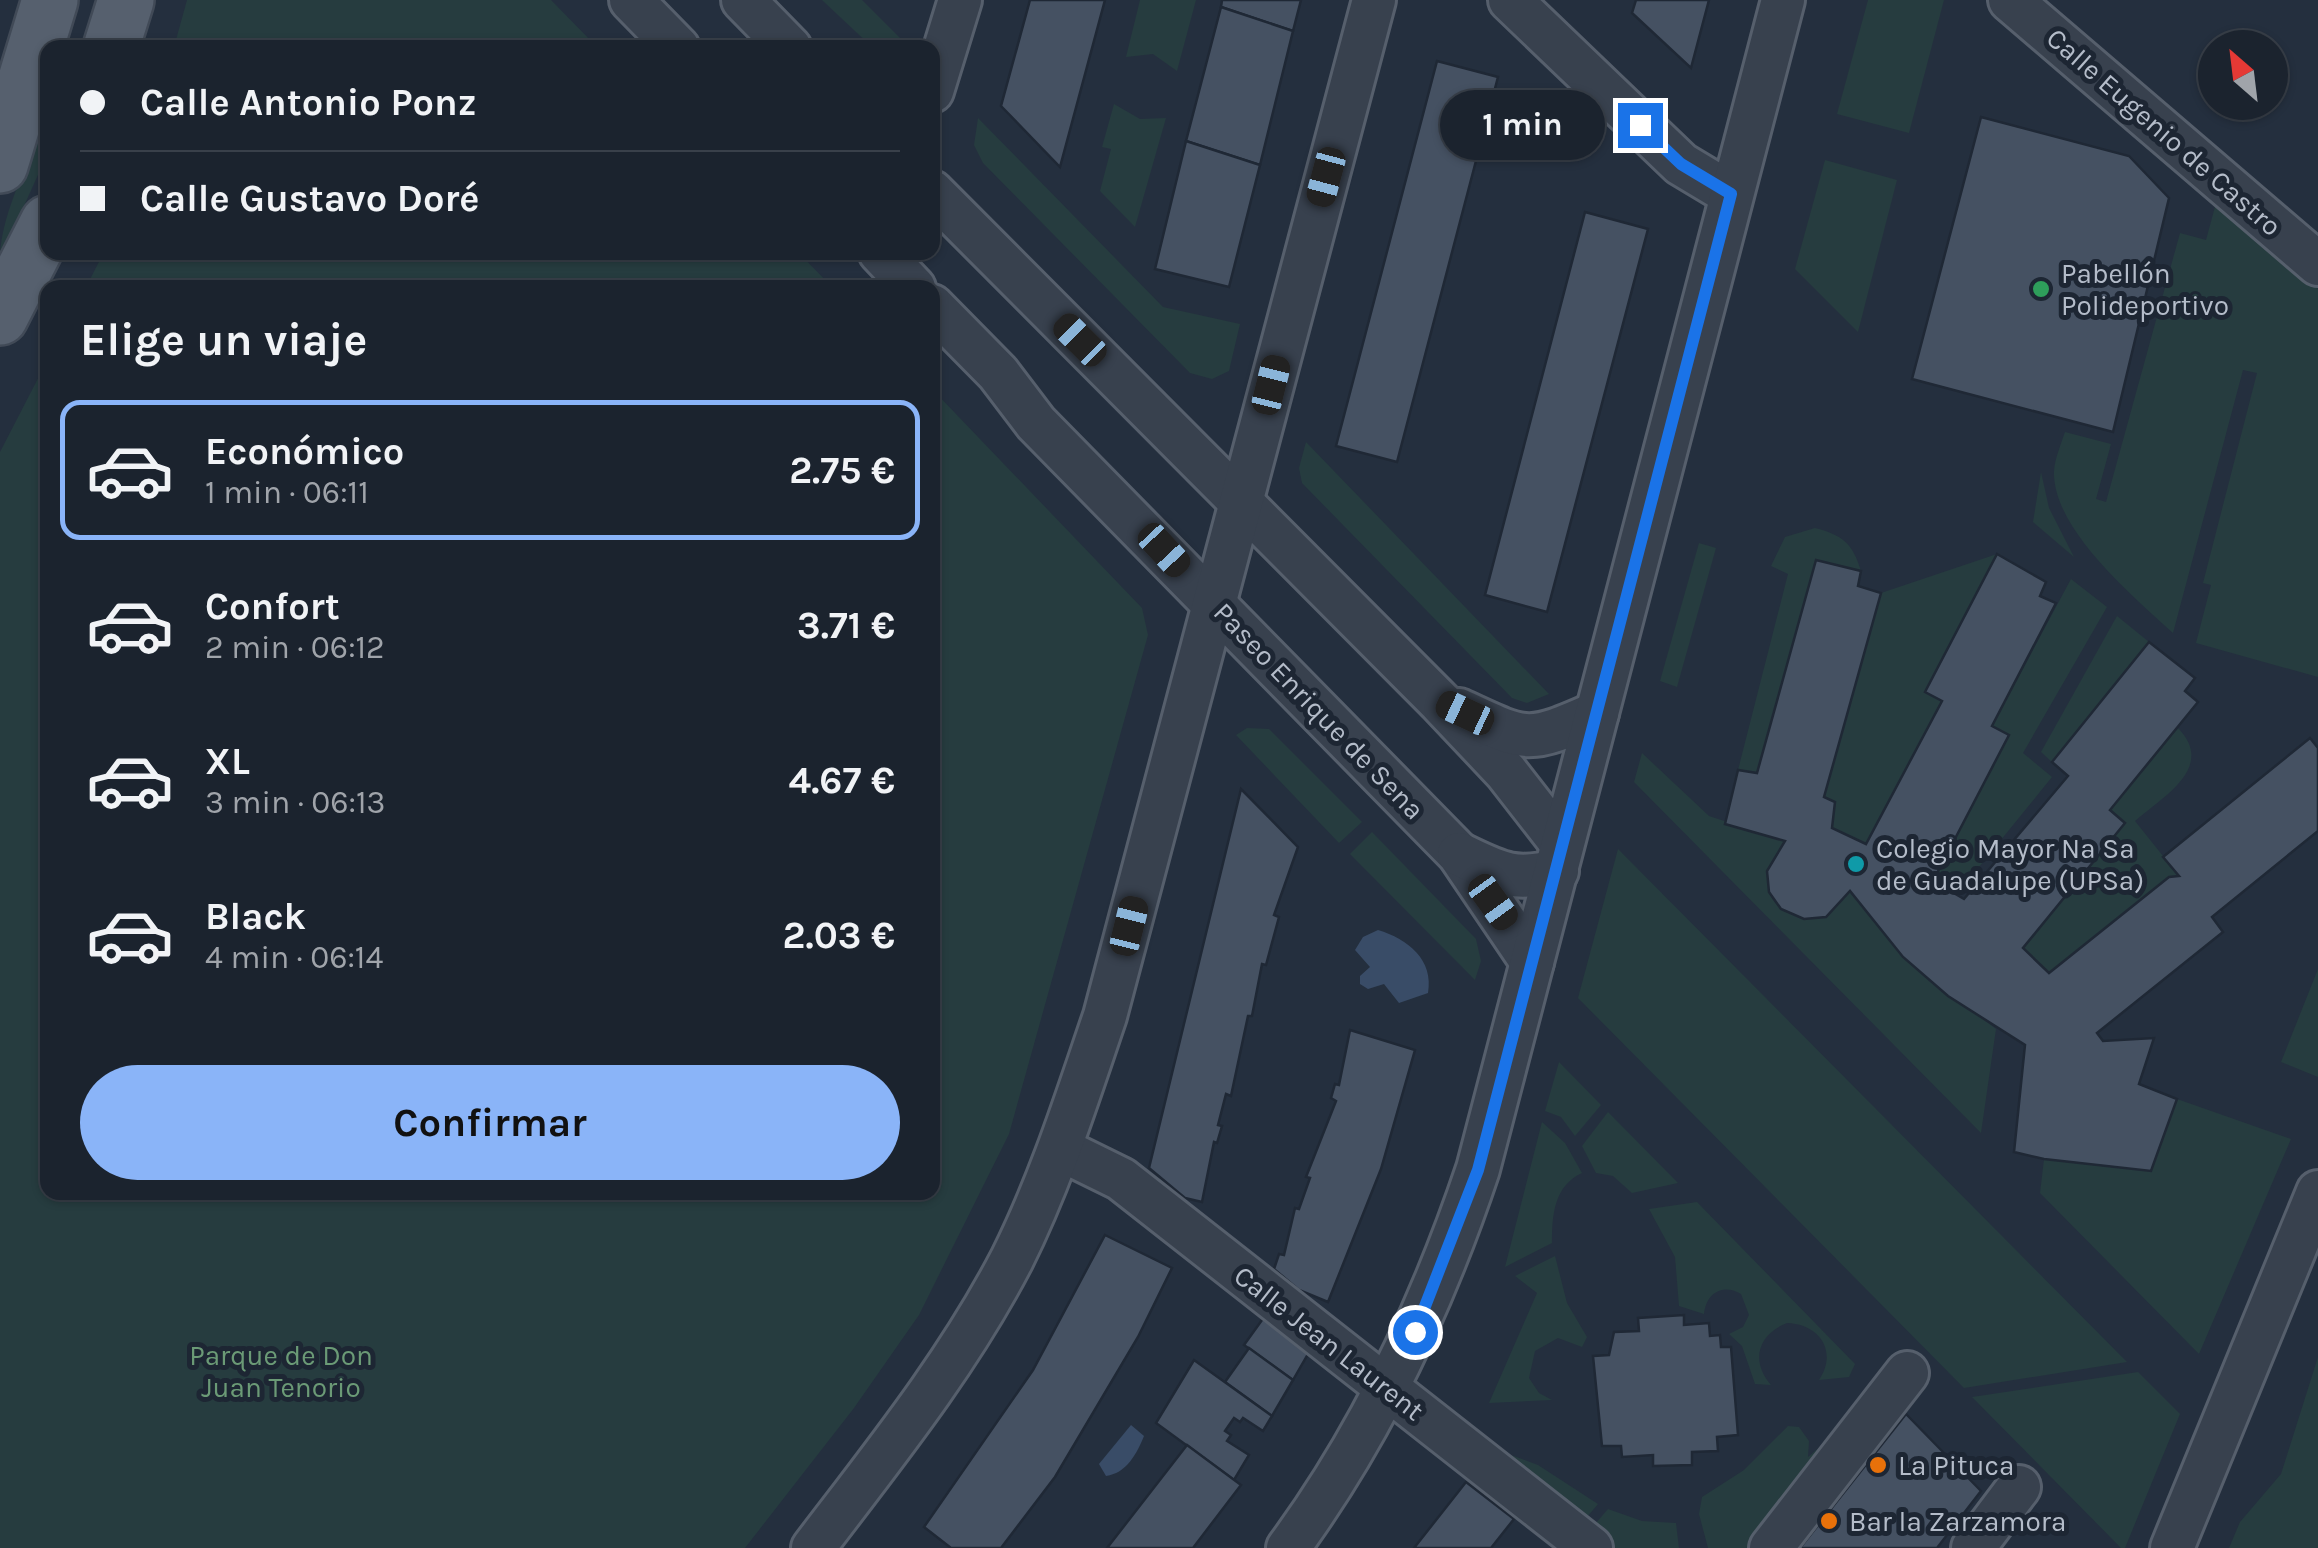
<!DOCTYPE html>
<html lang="es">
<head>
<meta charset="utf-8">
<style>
	:root { --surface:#1b232e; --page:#282f3a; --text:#f1f3f6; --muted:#a0a4aa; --line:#39404a; --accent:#8ab4f8 }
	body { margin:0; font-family:Karla,sans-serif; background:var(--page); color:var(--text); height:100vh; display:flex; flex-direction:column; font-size:38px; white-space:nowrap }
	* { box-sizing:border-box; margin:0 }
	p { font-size:32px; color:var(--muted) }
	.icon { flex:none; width:55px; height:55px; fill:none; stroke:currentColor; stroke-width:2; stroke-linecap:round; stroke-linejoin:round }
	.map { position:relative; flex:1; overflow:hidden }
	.panel { position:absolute; left:40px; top:280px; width:900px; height:920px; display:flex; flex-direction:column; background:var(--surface); border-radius:20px; box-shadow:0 2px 8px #0004,0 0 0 2px var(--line) }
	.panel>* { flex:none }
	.banner { position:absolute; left:40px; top:40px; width:900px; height:220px; border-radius:20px; box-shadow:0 2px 8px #0004,0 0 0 2px var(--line); display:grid; align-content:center; height:220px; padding:0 40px; background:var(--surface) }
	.needle { width:65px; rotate:332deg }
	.buttons { position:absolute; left:2198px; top:30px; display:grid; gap:20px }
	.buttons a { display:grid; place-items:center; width:90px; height:90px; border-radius:50%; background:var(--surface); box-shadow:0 2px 8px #0004,0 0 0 2px var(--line); font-size:50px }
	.end { position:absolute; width:45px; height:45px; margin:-22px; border:12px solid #1a73e8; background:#fff; box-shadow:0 0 0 5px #fff }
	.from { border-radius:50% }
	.bubble { position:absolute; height:70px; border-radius:35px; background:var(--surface); box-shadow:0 2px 8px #0004,0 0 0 2px var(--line); font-size:32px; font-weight:700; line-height:70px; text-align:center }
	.car { position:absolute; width:30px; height:60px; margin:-30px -15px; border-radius:12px; box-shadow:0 0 8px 2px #0007; background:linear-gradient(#222 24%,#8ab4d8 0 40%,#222 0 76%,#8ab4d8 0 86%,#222 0) }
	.banner b { display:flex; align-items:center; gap:35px; height:95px; font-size:38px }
	.banner b+b { border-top:2px solid var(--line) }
	.banner i { width:25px; height:25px; background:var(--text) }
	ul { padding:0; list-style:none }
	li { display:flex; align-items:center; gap:30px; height:140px; margin:0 20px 15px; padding:0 20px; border:5px solid transparent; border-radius:20px }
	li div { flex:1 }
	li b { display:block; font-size:38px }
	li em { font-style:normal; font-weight:700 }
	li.active { border-color:var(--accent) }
	li>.icon { width:90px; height:90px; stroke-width:1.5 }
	h2 { padding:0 40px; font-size:45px; line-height:120px }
	.cta { display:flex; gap:20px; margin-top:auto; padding:20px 40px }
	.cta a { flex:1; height:115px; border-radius:60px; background:var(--accent); color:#111; font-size:40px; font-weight:700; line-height:115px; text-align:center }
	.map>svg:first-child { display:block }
	.green { fill:#263c3f }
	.water { fill:#394c67 }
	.building { fill:#455162; stroke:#1f2835; stroke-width:2.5 }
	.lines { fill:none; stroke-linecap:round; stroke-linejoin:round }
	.street-casing { stroke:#565f6c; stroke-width:48 }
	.primary-casing { stroke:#414a57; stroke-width:60 }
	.street { stroke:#38414e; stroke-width:42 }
	.primary { stroke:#56606e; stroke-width:55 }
	.route { stroke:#1a73e8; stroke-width:12 }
	.leisure-dot { fill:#2e9e5b; stroke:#1d2633; stroke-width:4 }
	.culture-dot { fill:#0f9aa8; stroke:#1d2633; stroke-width:4 }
	.food-dot { fill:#e8710a; stroke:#1d2633; stroke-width:4 }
	.labels { text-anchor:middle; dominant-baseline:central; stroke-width:10; stroke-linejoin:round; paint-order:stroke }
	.street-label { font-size:28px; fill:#b4bcc9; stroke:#1d2633 }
	.poi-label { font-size:28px; fill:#b4bcc9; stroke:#1d2633; text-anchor:start }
	.park-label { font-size:28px; fill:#6b9a76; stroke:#1d2633 }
</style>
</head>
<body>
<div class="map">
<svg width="2318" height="1548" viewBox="0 0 2318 1548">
	<rect width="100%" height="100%" fill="#242f3e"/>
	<g class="green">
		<path d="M 187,0 L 551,0 L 597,47 L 174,47 Z"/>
		<path d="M 822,0 L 862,0 L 903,41 L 895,47 L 872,47 Z"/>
		<path d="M 1140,0 L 1196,0 L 1177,71 L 1153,54 L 1126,57 Z"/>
		<path d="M 1868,0 L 1944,0 L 1909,133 L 1837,114 Z"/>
		<path d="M 1114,104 L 1140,119 L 1166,118 L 1135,227 L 1100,191 L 1111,149 L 1102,147 Z"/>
		<path d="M 47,113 L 47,155 L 0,259 C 0,213 32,158 47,113 Z"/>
		<path d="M 978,118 L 1163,307 L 1240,324 L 1229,371 L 1212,379 L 1190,373 L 983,163 L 974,145 Z"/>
		<path d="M 1825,160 L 1897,180 L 1858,332 L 1795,269 Z"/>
		<path d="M 2216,203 L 2318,289 L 2318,677 L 2196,643 L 2211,585 L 2203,583 L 2257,373 L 2243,370 L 2173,633 C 2134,597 2052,529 2054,471 C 2055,458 2061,444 2065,432 L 2111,444 L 2096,499 L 2106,502 L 2180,233 L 2206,240 Z"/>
		<path d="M 104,252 L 798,252 L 832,287 L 86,287 Z"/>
		<path d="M 47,361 L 48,1192 L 932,1192 L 933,390 L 1142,608 L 1148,635 L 1009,1134 L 919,1315 L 854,1408 L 745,1548 L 0,1548 L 0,452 Z"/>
		<path d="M 1306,442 L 1549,694 L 1527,703 L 1512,698 L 1302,483 L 1299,468 Z"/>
		<path d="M 2041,472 L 2049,508 L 2074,557 L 2033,522 Z"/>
		<path d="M 1815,528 C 1843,535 1853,544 1861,571 L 1816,561 L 1757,773 L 1738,770 L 1788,574 L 1771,566 L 1785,537 Z"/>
		<path d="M 1699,543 L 1716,548 L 1677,687 L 1660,681 Z"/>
		<path d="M 1997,554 L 1925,691 L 1942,701 L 1866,844 L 1832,828 L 1824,797 L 1881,593 Z"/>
		<path d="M 2071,579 L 2107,607 L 2023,753 L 2052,777 L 1957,894 L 1933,881 L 2009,735 L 1992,726 Z"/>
		<path d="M 2117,616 L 2149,642 L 2052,762 L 2041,752 Z"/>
		<path d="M 1247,728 L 1269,729 L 1362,822 L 1339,843 L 1236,735 Z"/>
		<path d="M 2178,728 C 2216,767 2164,796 2135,821 L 2179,876 L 2169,877 L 2049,973 L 2023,948 L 2125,824 L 2110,810 Z"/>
		<path d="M 1642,753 L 1709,816 L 1785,841 C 1753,884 1769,924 1826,917 L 1850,891 L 1903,957 L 1996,1029 L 1981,1133 L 1634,782 Z"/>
		<path d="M 1372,832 L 1476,939 L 1481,961 L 1475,980 L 1350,854 Z"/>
		<path d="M 1618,849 L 2127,1362 L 1964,1388 L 1578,998 Z"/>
		<path d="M 2318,969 L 2318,1077 L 2281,1062 Z"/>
		<path d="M 1559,1062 L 1601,1105 L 1575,1136 L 1561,1117 L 1545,1111 Z"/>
		<path d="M 2177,1099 L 2291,1139 L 2199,1354 L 2040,1193 L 2044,1159 L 2151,1171 Z"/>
		<path d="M 1608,1112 L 1678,1183 L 1632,1193 L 1613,1176 L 1596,1173 L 1582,1146 Z"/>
		<path d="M 1542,1122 L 1565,1143 L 1582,1173 C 1554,1186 1552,1215 1552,1243 L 1505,1267 Z"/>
		<path d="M 1697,1202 L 1855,1364 L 1849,1377 L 1819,1380 C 1838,1352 1820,1324 1787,1323 C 1758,1334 1750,1361 1771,1385 L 1755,1384 L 1742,1346 L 1729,1334 L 1743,1327 L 1749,1315 L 1741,1294 C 1723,1283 1706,1293 1704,1314 L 1679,1306 L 1675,1257 L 1649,1209 Z"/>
		<path d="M 1555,1256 L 1567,1303 L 1587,1337 L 1582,1347 L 1558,1338 L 1535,1351 L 1529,1378 L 1539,1393 L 1552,1400 L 1489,1403 L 1537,1293 L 1515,1276 Z"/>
		<path d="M 2318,1357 L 2318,1548 L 2229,1548 L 2240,1522 L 2281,1474 Z"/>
		<path d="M 2138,1372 L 2180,1414 L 2125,1548 L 2121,1548 L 1972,1397 Z"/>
		<path d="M 1788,1426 L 1799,1427 L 1809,1441 L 1808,1457 L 1822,1445 L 1831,1448 L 1752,1548 L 1708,1548 L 1699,1514 L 1702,1497 L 1744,1470 Z"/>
		<path d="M 1481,1444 L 1538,1465 L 1598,1504 L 1582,1523 Z"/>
		<path d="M 1608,1509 L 1642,1521 L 1676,1523 L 1679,1548 L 1613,1548 L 1590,1530 Z"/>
	</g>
	<g class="water">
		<path d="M 1378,930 C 1408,939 1434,960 1428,993 L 1399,1003 L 1384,984 L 1368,989 L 1360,984 L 1360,976 L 1370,967 L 1355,950 L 1363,937 Z"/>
		<path d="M 1131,1425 L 1144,1436 C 1137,1453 1127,1473 1106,1476 L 1099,1464 Z"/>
	</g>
	<g class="building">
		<path d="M 1030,0 L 1105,0 L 1060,167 L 1001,106 Z"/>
		<path d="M 1222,0 L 1301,0 L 1293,31 L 1221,7 Z"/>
		<path d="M 1636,0 L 1709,0 L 1691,68 L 1632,13 Z"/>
		<path d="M 1221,7 L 1293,31 L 1260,165 L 1186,141 Z"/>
		<path d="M 1437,61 L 1498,77 L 1397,462 L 1336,446 Z"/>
		<path d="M 1981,117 L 2129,156 L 2169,198 L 2113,432 L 1912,379 Z"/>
		<path d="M 1186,141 L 1260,165 L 1229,287 L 1155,269 Z"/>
		<path d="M 1585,212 L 1648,229 L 1547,612 L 1485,595 Z"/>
		<path d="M 1997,554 L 2046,582 L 2040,596 L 2056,603 L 1992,726 L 2009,735 L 1933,881 L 1964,899 L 2068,776 L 2052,762 L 2149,642 L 2195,678 L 2185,691 L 2198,702 L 2110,810 L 2125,823 L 2023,948 L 2049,973 L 2169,877 L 2179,876 L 2163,857 L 2310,738 L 2318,748 L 2318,831 L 2212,917 L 2223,932 L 2097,1033 L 2103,1041 L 2154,1038 L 2139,1084 L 2177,1099 L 2151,1171 L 2044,1159 L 2014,1152 L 2025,1045 L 1948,996 L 1903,957 L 1850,891 L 1826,917 L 1804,919 L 1781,909 L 1769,892 L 1767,871 L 1785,841 L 1725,824 L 1738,770 L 1757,773 L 1816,560 L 1861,571 L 1858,586 L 1881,593 L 1824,797 L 1835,802 L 1832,828 L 1866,844 L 1942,701 L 1925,692 Z"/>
		<path d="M 1241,789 L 1298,847 L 1274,915 L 1279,917 L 1266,965 L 1262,964 L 1252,1016 L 1248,1016 L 1231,1096 L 1226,1094 L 1218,1125 L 1222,1126 L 1217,1143 L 1214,1142 L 1202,1202 L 1185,1198 L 1149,1168 Z"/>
		<path d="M 1350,1030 L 1415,1050 L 1381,1169 L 1328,1302 L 1299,1290 L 1274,1269 L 1279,1254 L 1284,1255 L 1295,1208 L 1299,1209 L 1310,1178 L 1306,1177 L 1336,1101 L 1331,1098 L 1335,1084 L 1339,1085 Z"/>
		<path d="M 1105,1235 L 1172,1268 L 1138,1337 L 1055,1477 L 1001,1548 L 951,1548 L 924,1527 L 1033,1370 Z"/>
		<path d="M 1267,1313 L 1312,1347 L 1293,1380 L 1244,1345 Z"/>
		<path d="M 1684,1315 L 1684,1325 L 1709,1323 L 1710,1336 L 1720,1335 L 1721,1347 L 1731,1347 L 1738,1435 L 1717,1437 L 1718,1451 L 1692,1452 L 1692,1465 L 1653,1466 L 1653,1455 L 1622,1457 L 1621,1446 L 1602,1446 L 1593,1356 L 1609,1355 L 1614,1332 L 1639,1331 L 1638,1318 Z"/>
		<path d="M 1249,1348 L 1293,1380 L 1272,1416 L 1225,1382 Z"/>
		<path d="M 1194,1360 L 1272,1416 L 1263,1431 L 1243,1418 L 1240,1422 L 1234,1418 L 1225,1431 L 1231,1435 L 1227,1441 L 1249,1455 L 1234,1480 L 1156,1423 Z"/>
		<path d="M 1906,1414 L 1981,1491 L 1937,1548 L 1800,1548 Z"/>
		<path d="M 1187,1445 L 1241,1485 L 1193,1548 L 1107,1548 Z"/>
		<path d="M 1466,1482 L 1514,1519 L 1491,1548 L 1414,1548 Z"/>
	</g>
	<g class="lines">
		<defs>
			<g id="street">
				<path d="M 631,0 L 678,48"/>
				<path d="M 743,0 L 790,48"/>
				<path d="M 1510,0 L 1681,164 L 1731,194"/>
				<path d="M 2010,0 L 2318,264"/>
				<path d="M 932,91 L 960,0"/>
				<path d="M 932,192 L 1440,702 L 1506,772 L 1562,844"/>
				<path d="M 880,252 L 914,288"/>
				<path d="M 932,306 L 998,373 L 1036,423 L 1459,854 L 1532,962"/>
				<path d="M 1459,710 C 1527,742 1527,744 1597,713"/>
				<path d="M 1459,854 C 1499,873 1512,882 1557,871"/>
				<path d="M 1060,1149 L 1121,1179 L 1591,1548"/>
				<path d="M 813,1548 C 884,1455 958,1363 1012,1259 C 1051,1181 1077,1098 1105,1016 L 1374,0"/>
				<path d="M 1288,1548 C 1372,1434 1433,1303 1478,1169 L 1783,0"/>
				<path d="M 1771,1548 L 1907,1373"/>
				<path d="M 1973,1548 L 2019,1487"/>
				<path d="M 2172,1548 L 2318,1192"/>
			</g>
			<g id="primary">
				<path d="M 111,48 L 126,0"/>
				<path d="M 0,165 L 50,0"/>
				<path d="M 0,317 L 48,223"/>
			</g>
		</defs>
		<use href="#street" class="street-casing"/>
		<use href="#primary" class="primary-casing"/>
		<use href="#street" class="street"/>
		<use href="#primary" class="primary"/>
	</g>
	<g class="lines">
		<path class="route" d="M 1415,1332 L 1478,1170 L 1731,194 L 1681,164 L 1640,125"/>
	</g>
	<circle class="leisure-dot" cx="2041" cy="289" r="10"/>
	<circle class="culture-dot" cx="1856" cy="864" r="10"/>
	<g class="food-dot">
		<circle cx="1878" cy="1465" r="10"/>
		<circle cx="1829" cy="1521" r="10"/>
	</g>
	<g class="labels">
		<g class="street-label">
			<text transform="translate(2164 132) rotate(41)">Calle Eugenio de Castro</text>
			<text transform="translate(1319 711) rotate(46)">Paseo Enrique de Sena</text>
			<text transform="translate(1329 1343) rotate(38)">Calle Jean Laurent</text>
		</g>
		<g class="poi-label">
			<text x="2061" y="273">Pabellón<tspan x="2061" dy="32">Polideportivo</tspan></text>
			<text x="1876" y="848">Colegio Mayor Nª Sª<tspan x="1876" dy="32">de Guadalupe (UPSa)</tspan></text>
			<text x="1898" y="1465">La Pituca</text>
			<text x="1849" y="1521">Bar la Zarzamora</text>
		</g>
		<g class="park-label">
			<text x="281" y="1355">Parque de Don<tspan x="281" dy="32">Juan Tenorio</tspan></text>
		</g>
	</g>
</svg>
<div class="buttons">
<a><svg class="needle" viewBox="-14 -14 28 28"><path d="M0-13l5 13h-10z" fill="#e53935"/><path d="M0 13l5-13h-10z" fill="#a0a4aa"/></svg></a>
</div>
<i class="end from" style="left:1415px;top:1332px"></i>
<i class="end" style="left:1640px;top:125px"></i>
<div class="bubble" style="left:1440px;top:90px;width:165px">1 min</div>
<i class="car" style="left:1326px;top:177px;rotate:195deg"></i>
<i class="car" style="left:1080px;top:340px;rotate:315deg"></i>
<i class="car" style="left:1271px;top:385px;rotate:14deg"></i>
<i class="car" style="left:1164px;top:550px;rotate:137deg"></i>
<i class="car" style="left:1465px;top:713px;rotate:295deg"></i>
<i class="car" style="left:1493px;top:902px;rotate:144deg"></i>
<i class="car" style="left:1129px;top:926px;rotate:14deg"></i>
<div class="banner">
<b><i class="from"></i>Calle Antonio Ponz</b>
<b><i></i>Calle Gustavo Doré</b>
</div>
<section class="panel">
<h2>Elige un viaje</h2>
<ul>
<li class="active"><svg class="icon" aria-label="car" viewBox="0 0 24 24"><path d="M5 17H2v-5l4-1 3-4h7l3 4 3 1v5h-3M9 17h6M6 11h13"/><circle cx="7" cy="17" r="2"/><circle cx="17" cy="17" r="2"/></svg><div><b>Económico</b><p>1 min · 06:11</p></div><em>2.75 €</em></li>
<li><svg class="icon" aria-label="car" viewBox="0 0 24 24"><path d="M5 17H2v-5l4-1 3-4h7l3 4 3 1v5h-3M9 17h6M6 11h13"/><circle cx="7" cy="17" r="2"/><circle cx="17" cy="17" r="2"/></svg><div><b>Confort</b><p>2 min · 06:12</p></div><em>3.71 €</em></li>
<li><svg class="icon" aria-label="car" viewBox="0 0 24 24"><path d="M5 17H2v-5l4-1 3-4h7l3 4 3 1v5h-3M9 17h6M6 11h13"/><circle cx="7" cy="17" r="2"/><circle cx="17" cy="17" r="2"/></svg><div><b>XL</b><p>3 min · 06:13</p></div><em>4.67 €</em></li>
<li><svg class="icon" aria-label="car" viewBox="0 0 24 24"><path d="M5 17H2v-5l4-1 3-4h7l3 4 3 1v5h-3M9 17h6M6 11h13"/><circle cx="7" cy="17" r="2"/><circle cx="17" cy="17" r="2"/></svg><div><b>Black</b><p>4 min · 06:14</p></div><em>2.03 €</em></li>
</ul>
<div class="cta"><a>Confirmar</a></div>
</section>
</div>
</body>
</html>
